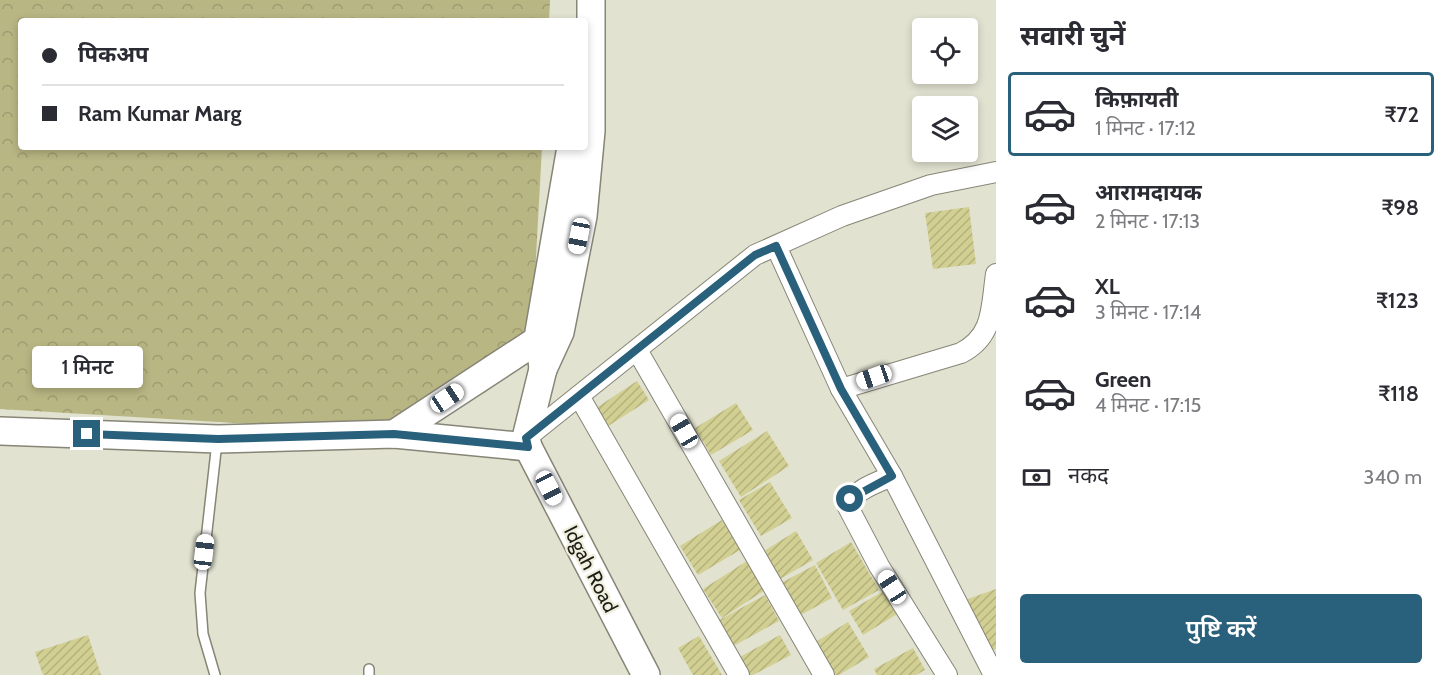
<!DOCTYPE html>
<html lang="hi">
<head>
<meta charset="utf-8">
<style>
	:root { --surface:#fff; --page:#f7f7f7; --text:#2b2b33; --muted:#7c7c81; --line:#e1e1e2; --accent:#29607b }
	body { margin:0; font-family:Cabin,"Noto Sans Devanagari",sans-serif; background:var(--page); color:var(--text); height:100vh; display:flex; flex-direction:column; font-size:22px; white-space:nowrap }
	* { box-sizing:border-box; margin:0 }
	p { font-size:20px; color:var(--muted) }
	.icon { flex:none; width:33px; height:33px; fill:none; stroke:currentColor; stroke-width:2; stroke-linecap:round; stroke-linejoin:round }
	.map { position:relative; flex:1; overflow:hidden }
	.drawer { display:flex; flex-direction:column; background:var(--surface); width:450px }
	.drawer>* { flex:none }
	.guide { position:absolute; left:18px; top:18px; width:570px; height:132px; border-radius:6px; box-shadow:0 3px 9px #0003; display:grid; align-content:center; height:132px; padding:0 24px; background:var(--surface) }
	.controls { position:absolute; left:912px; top:18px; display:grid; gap:12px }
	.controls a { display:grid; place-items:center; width:66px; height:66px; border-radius:6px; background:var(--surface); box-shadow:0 3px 9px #0003; font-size:30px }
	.end { position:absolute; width:27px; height:27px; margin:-14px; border:8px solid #29607b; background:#fff; box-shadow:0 0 0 3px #fff }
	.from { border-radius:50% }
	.bubble { position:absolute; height:42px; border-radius:6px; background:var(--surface); box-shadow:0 3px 9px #0003; font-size:20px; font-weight:600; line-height:42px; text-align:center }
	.car { position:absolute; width:18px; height:36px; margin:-18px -9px; border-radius:8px; box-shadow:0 0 4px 2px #0007; background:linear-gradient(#fff 24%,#345 0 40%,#fff 0 76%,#345 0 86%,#fff 0) }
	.guide b { display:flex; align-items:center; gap:21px; height:57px; font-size:22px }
	.guide b+b { border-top:2px solid var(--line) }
	.guide i { width:15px; height:15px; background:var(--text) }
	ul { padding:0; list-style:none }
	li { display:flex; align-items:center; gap:18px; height:84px; margin:0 12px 9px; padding:0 12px; border:3px solid transparent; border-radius:6px }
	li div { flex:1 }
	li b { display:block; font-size:22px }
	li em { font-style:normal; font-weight:600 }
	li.active { border-color:var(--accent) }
	li>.icon { width:54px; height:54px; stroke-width:1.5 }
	h2 { padding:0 24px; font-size:27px; line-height:72px }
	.pay { display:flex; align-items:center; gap:15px; height:66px; padding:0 24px; font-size:22px }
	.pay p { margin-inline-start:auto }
	.cta { display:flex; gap:12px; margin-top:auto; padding:12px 24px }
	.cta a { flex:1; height:69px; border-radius:6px; background:var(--accent); color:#fff; font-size:24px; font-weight:600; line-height:69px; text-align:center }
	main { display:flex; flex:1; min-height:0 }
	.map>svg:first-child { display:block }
	.park { fill:url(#park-crowns) }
	.building { fill:url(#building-hatch) }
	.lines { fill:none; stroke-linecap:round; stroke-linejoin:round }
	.lane-casing { stroke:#868576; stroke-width:12 }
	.street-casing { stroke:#868576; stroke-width:22 }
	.secondary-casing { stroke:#868576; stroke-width:30 }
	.lane { stroke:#fff; stroke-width:9 }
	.street { stroke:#fff; stroke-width:20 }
	.secondary { stroke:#fff; stroke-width:27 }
	.route { stroke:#29607b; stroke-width:8 }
	.labels { text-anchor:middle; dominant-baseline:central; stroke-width:4.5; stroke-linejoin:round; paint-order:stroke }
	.street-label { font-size:20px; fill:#1d1d17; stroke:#f0efde }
</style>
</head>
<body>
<main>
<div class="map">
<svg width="996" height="675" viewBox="0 0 996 675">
	<defs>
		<pattern id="park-crowns" width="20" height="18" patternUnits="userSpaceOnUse" patternTransform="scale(1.5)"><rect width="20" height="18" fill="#b8b683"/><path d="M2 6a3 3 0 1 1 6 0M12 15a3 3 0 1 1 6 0" fill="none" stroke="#9e9c70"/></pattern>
		<pattern id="building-hatch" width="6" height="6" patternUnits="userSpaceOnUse" patternTransform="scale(1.5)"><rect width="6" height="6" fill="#d2cf92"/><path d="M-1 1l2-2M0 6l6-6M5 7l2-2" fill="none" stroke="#b4b17d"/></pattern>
	</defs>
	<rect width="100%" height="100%" fill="#e2e2d1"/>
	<path class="park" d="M 0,0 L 550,0 L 549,21 L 21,21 L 21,147 L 542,147 L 532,330 L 486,392 L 384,432 L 0,409 Z"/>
	<g class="building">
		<path d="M 969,207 L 976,264 L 933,269 L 925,213 Z"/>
		<path d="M 637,381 L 649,400 L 605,428 L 593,410 Z"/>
		<path d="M 736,403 L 753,430 L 711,455 L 695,428 Z"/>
		<path d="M 767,431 L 789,466 L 741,497 L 719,461 Z"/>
		<path d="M 770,482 L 792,518 L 761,536 L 739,500 Z"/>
		<path d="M 722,520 L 740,550 L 698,575 L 680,546 Z"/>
		<path d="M 796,531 L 813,560 L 780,579 L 764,551 Z"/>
		<path d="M 851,542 L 879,590 L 843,610 L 816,563 Z"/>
		<path d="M 747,561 L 765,590 L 722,618 L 703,589 Z"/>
		<path d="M 815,565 L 832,598 L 799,616 L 781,583 Z"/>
		<path d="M 889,588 L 902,611 L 863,635 L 849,611 Z"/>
		<path d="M 996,589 L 996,649 L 984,653 L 965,600 Z"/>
		<path d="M 765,595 L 779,621 L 728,649 L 714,623 Z"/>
		<path d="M 848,622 L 869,657 L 839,675 L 834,675 L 814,643 Z"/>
		<path d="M 88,635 L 101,675 L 43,675 L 35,652 Z"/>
		<path d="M 780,635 L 791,655 L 753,675 L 744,675 L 736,659 Z"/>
		<path d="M 699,636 L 722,675 L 693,675 L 678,648 Z"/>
		<path d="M 913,648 L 925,670 L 916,675 L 877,675 L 874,669 Z"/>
	</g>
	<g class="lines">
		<defs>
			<g id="lane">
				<path d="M 215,675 L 203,634 L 200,593 L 217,442"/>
				<path d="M 369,675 L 369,669"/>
			</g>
			<g id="street">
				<path d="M 776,246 L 841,389 L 892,476 L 994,675"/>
				<path d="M 637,350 L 824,675"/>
				<path d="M 841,389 L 961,353 C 994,336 991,308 996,274"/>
				<path d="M 579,396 L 739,675"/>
				<path d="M 526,438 L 755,255 L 842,216 L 931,185 L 996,172"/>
				<path d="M 892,476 C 876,483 853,490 848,507 L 879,566 L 947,675"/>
			</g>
			<g id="secondary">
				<path d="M 591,0 L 591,131 L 583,216 L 560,332 L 543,369 L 526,438 L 528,447 L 646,675"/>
				<path d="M 543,369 L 539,332 L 571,147"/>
				<path d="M 0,431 L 218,439 L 394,434 L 528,447"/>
				<path d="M 394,434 L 539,339"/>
			</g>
		</defs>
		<use href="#lane" class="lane-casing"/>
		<use href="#street" class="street-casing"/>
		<use href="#secondary" class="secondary-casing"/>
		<use href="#lane" class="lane"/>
		<use href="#street" class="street"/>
		<use href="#secondary" class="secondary"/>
	</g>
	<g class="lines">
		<path class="route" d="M 87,434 L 218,439 L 394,434 L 528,447 L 526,438 L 755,255 L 776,246 L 841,389 L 892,476 L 850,499"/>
	</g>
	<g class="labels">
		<g class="street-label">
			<text transform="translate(591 569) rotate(63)">Idgah Road</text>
		</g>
	</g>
</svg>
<div class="controls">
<a><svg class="icon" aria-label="locate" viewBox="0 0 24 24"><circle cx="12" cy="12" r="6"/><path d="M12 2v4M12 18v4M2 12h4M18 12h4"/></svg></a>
<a><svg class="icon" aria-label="layers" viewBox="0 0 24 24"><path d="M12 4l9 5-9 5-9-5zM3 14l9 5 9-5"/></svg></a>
</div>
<i class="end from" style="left:850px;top:499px"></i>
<i class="end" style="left:87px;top:434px"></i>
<div class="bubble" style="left:32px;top:346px;width:111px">1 मिनट</div>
<i class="car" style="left:579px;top:236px;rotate:191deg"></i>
<i class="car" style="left:874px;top:377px;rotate:251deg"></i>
<i class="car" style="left:447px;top:398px;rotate:56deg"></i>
<i class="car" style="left:684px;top:431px;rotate:330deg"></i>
<i class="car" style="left:549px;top:488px;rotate:153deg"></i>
<i class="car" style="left:204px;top:552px;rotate:7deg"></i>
<i class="car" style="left:892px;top:587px;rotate:327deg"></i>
<div class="guide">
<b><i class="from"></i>पिकअप</b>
<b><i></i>Ram Kumar Marg</b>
</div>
</div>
<section class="drawer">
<h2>सवारी चुनें</h2>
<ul>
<li class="active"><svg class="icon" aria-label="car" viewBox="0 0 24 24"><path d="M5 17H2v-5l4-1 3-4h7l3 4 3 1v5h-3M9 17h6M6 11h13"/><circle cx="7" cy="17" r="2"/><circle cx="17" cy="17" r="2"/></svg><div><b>किफ़ायती</b><p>1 मिनट · 17:12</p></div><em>₹72</em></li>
<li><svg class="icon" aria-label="car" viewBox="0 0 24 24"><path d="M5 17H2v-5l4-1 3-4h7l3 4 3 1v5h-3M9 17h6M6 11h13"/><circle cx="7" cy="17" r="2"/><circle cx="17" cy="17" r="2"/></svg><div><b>आरामदायक</b><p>2 मिनट · 17:13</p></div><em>₹98</em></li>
<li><svg class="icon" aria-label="car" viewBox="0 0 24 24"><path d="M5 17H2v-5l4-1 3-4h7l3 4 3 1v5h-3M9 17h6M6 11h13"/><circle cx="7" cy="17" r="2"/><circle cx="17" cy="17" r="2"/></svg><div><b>XL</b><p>3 मिनट · 17:14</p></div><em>₹123</em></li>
<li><svg class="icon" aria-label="car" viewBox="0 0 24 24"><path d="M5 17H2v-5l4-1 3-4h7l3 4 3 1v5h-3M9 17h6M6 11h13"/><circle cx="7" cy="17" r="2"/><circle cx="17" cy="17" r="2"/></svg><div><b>Green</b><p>4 मिनट · 17:15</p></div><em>₹118</em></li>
</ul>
<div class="pay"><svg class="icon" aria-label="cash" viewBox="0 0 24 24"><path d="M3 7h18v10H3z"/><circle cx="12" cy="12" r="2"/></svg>नकद<p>340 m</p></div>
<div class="cta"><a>पुष्टि करें</a></div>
</section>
</main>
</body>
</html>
